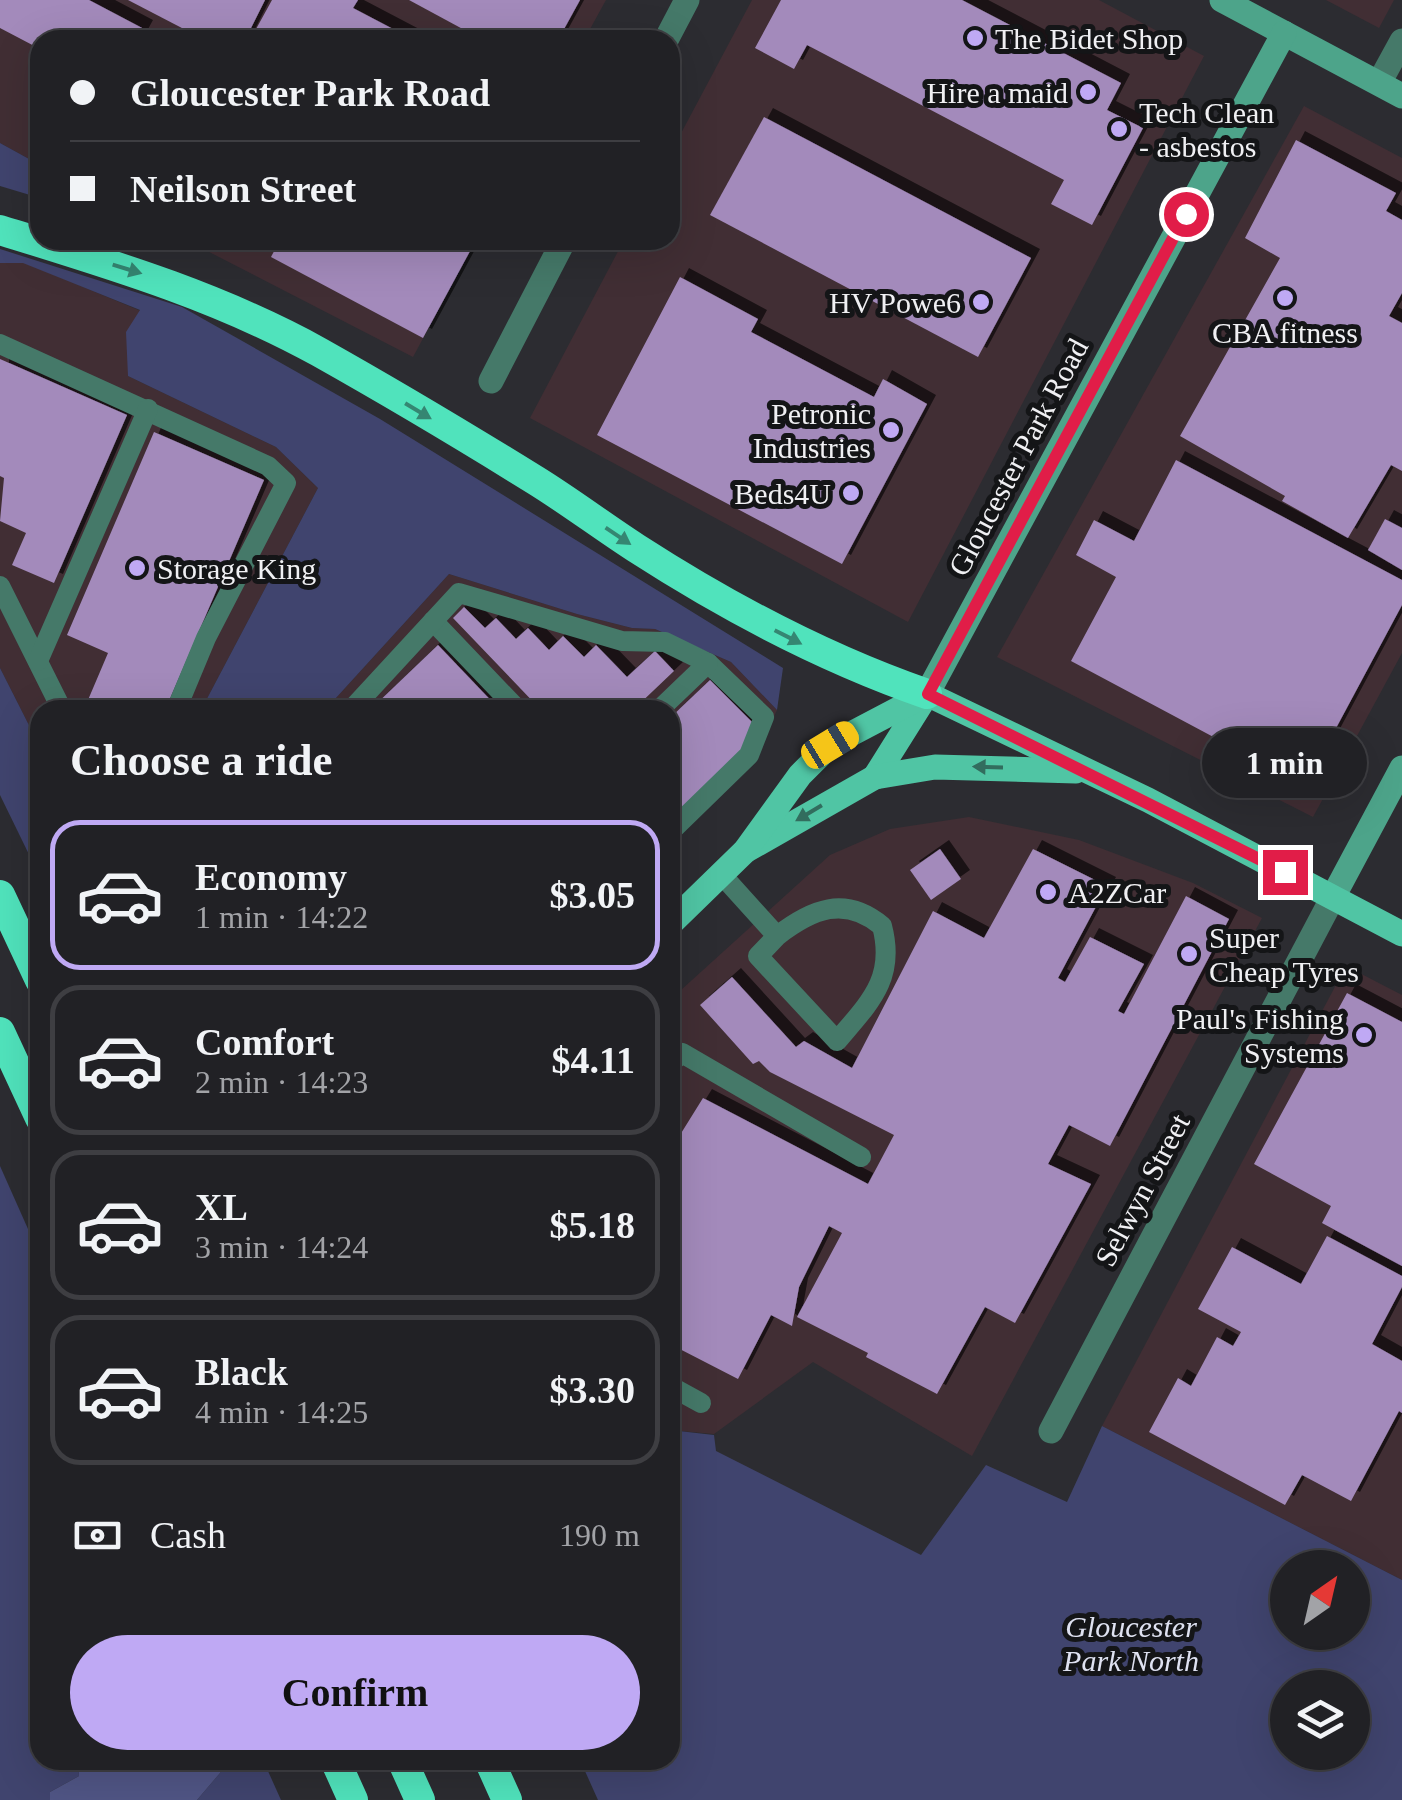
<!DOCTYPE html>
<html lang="en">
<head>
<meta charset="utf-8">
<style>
	:root { --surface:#212125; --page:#29292d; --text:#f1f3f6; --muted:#a2a3a7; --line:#3e3e42; --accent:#bfa9f4 }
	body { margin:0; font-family:"Times New Roman",serif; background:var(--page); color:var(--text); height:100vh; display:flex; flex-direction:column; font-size:38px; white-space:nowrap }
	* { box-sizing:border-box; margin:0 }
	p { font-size:32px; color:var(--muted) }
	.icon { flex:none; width:55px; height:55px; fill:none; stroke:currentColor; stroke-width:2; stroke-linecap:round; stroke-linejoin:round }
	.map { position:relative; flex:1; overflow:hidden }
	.drawer { position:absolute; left:30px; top:700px; width:650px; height:1070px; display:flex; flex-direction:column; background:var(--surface); border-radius:30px; box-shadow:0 10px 40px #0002,0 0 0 2px var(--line) }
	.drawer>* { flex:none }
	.top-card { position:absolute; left:30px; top:30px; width:650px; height:220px; border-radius:30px; box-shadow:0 10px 40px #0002,0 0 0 2px var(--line); display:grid; align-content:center; height:220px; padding:0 40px; background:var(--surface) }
	.needle { width:65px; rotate:34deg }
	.tools { position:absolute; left:1270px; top:1550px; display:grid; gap:20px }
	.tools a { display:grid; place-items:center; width:100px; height:100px; border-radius:50%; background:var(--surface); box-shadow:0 10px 40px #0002,0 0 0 2px var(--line); font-size:50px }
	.end { position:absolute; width:45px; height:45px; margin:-22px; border:12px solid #e11d48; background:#fff; box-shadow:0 0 0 5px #fff }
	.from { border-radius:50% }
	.bubble { position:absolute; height:70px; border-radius:35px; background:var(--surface); box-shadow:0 10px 40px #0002,0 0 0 2px var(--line); font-size:32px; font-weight:600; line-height:70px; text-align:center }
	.car { position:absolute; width:30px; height:60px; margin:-30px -15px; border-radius:12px; box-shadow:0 0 8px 2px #0007; background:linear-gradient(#f5c518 24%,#345 0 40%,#f5c518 0 76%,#345 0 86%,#f5c518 0) }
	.top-card b { display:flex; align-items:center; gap:35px; height:95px; font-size:38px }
	.top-card b+b { border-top:2px solid var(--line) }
	.top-card i { width:25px; height:25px; background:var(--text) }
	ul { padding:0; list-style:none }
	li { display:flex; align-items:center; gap:30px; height:150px; margin:0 20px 15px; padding:0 20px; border:5px solid var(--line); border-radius:30px }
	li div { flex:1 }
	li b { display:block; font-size:38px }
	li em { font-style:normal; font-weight:600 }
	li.selected { border-color:var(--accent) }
	li>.icon { width:90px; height:90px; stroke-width:1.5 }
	h2 { padding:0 40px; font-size:45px; line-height:120px }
	.pay { display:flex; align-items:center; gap:25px; height:110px; padding:0 40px; font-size:38px }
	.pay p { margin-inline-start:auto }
	.action { display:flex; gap:20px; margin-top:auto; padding:20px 40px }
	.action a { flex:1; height:115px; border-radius:60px; background:var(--accent); color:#111; font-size:40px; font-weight:600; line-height:115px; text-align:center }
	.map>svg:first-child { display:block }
	.industrial { fill:#412e34 }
	.green { fill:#40446e; fill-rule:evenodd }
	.forest { fill:#505585 }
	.building { fill:#a38abb; filter:url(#shadow) }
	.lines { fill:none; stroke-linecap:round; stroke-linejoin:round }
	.lane { stroke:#457969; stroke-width:20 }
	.street { stroke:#457969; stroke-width:25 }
	.secondary { stroke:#4da48a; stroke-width:25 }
	.primary { stroke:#50c5a4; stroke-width:25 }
	.highway { stroke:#50e3bc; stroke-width:30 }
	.oneway { fill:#358672 }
	.oneway2 { fill:#326d5e }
	.route { stroke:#e11d48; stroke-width:12 }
	.poi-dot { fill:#bfa9f4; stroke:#141517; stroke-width:4 }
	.labels { text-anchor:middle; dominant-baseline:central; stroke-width:10; stroke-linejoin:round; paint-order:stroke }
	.poi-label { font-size:30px; fill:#f0f0f3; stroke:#141517; text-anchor:start }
	.street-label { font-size:30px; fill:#f0f0f3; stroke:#141517 }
	.park-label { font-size:30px; font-style:italic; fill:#dfe2f1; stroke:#141517 }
</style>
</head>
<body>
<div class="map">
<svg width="1402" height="1800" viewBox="0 0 1402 1800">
	<defs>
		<filter id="shadow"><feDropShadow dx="9" dy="-9" stdDeviation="0" flood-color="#0009"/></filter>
	</defs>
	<rect width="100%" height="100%" fill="#2c2c31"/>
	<g class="industrial">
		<path d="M 0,0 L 606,0 L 584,40 L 40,40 L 40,165 L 0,143 Z"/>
		<path d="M 752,0 L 1099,0 L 1204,56 L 908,622 L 530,418 L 624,240 L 670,240 L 670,154 Z"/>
		<path d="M 1326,0 L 1394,0 L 1379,28 Z"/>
		<path d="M 1304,106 L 1402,158 L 1402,653 L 1313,817 L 997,657 Z"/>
		<path d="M 186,240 L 476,240 L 413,357 Z"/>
		<path d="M 23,262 L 141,311 L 128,376 L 276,447 L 318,488 L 201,710 L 40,710 L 40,747 L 0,668 L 0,263 Z"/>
		<path d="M 449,574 L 577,614 L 632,628 L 655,629 L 731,662 L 777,710 L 755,758 L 670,838 L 670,710 L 325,710 Z"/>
		<path d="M 969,817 L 1079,840 L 1193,883 L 1262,918 L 972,1456 L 813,1362 L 714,1434 L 670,1430 L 670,1000 L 830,855 L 890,829 Z"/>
		<path d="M 1346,966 L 1402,995 L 1402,1580 L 1102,1426 Z"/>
	</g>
	<g class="green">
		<path d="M 0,143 L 40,165 L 40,198 L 0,186 Z"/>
		<path d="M 0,249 L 182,307 L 380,419 L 783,668 L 777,710 L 731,662 L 655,629 L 632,628 L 577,614 L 449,574 L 325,710 L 201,710 L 318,488 L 276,447 L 128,376 L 126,332 L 140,310 L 23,263 L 0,263 Z"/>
		<path d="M 0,668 L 40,747 L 40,877 L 0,795 Z"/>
		<path d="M 0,1166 L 40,1256 L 40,1760 L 78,1760 L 79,1776 L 50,1792 L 50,1800 L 0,1800 Z"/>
		<path d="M 1102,1426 L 1402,1580 L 1402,1800 L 598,1800 L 580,1760 L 670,1760 L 670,1430 L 714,1435 L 716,1451 L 921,1555 L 986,1465 L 1067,1502 ZM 1288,1568 L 1352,1568 L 1352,1632 L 1288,1632 ZM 1288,1688 L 1352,1688 L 1352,1752 L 1288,1752 Z"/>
		<path d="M 221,1760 L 263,1760 L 281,1800 L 197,1800 L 226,1766 Z"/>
	</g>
	<path class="forest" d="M 78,1760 L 221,1760 L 226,1766 L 197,1800 L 50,1800 L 50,1792 L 79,1776 Z"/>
	<g class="building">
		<path d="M 0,0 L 89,0 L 144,29 L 138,40 L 40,40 L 40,49 L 0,28 Z"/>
		<path d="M 128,0 L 265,0 L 245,40 L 205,40 Z"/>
		<path d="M 272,0 L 358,0 L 353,8 L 414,40 L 250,40 Z"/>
		<path d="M 409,0 L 580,0 L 558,40 L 483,40 Z"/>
		<path d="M 781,0 L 962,0 L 1121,83 L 1107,110 L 1143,128 L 1092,225 L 1051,204 L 1064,180 L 807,45 L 794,69 L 755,48 Z"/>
		<path d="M 764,117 L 1031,258 L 978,357 L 710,215 Z"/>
		<path d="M 1296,140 L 1396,193 L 1386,211 L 1402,220 L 1402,293 L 1389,316 L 1402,323 L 1402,471 L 1391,465 L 1348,538 L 1282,501 L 1285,496 L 1180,436 L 1280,258 L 1245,238 Z"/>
		<path d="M 280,240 L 476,240 L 423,338 L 271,257 Z"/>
		<path d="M 680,277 L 758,319 L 751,332 L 874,397 L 883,379 L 927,404 L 842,564 L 597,435 Z"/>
		<path d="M 0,359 L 127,415 L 54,583 L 12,565 L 26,533 L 0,521 L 4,478 L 0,476 Z"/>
		<path d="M 154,432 L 264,480 L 165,710 L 111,710 L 88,700 L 108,653 L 67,635 Z"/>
		<path d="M 1176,460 L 1402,580 L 1402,605 L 1305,786 L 1071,661 L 1116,577 L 1076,555 L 1094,520 L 1134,541 Z"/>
		<path d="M 1385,519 L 1402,528 L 1402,570 L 1368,550 Z"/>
		<path d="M 464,607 L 485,628 L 496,618 L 516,639 L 528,628 L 549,650 L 563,636 L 584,657 L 596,645 L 627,677 L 655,651 L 674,671 L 633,710 L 541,710 L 453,618 Z"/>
		<path d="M 438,645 L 500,710 L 370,710 Z"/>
		<path d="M 710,680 L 755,725 L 745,748 L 670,819 L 670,718 Z"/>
		<path d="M 940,849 L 961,879 L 931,900 L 910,870 Z"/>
		<path d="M 1033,849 L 1107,886 L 1058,978 L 1065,982 L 1090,937 L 1144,964 L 1118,1011 L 1124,1014 L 1186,896 L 1229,919 L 1110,1146 L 1069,1125 L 1048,1164 L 1091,1184 L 1015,1323 L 985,1307 L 937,1394 L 866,1357 L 868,1353 L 797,1317 L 842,1233 L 829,1226 L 799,1287 L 792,1326 L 771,1315 L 738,1379 L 670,1344 L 670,1141 L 675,1143 L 703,1098 L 868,1184 L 894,1135 L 770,1072 L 759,1061 L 753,1064 L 700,1005 L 732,977 L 796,1047 L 804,1041 L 852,1068 L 933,911 L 984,938 Z"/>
		<path d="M 1347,993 L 1402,1022 L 1402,1266 L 1322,1223 L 1331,1206 L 1254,1164 Z"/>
		<path d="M 1327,1236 L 1402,1276 L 1402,1287 L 1372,1344 L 1402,1361 L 1402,1413 L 1399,1411 L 1351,1501 L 1302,1475 L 1285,1505 L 1149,1432 L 1178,1378 L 1191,1386 L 1217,1337 L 1233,1346 L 1241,1332 L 1198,1309 L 1232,1247 L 1301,1284 Z"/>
	</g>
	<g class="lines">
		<g class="lane">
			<path d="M 0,344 L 268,466 L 286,483 L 206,638 L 176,710"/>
			<path d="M 0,586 L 62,710"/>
			<path d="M 433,621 L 518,710"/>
			<path d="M 38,661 L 148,409"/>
			<path d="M 351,710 L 459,593 L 622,641 L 665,642 L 708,663 L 764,717 L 749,755 L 670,832"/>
			<path d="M 659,710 L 708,663"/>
			<path d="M 721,874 L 777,936 C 812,909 845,895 882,926 C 896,979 869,1003 837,1041 L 758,956 L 777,936"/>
			<path d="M 670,1064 L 682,1053 L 861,1157"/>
			<path d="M 670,1386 L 701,1403"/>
		</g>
		<g class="street">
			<path d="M 666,40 L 687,0"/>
			<path d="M 1379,83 L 1402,41"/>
			<path d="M 491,381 L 564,240"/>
			<path d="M 1051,1431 L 1333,897"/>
		</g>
		<g class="secondary">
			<path d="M 1222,0 L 1402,96"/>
			<path d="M 927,694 L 1284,33"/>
			<path d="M 1333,897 L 1402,768"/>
		</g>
		<g class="primary">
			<path d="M 927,694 L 1148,800 L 1402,934"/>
			<path d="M 875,777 L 927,694"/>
			<path d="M 745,851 L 875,777 L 935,767 L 1076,771"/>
			<path d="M 670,924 L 745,851 L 800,775 L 830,745 L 927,694"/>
		</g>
		<g class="highway">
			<path d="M 0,230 C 110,264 218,296 319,352 C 392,393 464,436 535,480 C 569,501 602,526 636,548 C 729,608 823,658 927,694"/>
			<path d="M 0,895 L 40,980"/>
			<path d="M 0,1032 L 40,1118"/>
			<path d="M 335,1760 L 353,1800"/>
			<path d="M 402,1760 L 420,1800"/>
			<path d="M 489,1760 L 507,1800"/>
		</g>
	</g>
	<defs><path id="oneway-solid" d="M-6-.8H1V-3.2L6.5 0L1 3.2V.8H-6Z" transform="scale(2.5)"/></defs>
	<g class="oneway">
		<use href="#oneway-solid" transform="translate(127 269) rotate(17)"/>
		<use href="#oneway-solid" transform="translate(418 411) rotate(31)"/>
		<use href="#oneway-solid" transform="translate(618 536) rotate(34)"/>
		<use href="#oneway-solid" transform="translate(788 637) rotate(27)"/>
	</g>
	<g class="oneway2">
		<use href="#oneway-solid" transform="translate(988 767) rotate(-178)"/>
		<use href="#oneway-solid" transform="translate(809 813) rotate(149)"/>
	</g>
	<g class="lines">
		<path class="route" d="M 1186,214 L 928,694 L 1285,872"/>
	</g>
	<g class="poi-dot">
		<circle cx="975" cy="38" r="10"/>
		<circle cx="1088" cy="92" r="10"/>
		<circle cx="1119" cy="129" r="10"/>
		<circle cx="1285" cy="298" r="10"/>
		<circle cx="981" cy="302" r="10"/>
		<circle cx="891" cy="430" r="10"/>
		<circle cx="851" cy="493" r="10"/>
		<circle cx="137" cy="568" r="10"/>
		<circle cx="1048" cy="892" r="10"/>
		<circle cx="1189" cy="954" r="10"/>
		<circle cx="1364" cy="1035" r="10"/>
	</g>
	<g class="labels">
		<g class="poi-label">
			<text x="995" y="38">The Bidet Shop</text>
			<text x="1068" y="92" text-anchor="end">Hire a maid</text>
			<text x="1139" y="112">Tech Clean<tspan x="1139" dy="34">- asbestos</tspan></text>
			<text x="961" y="302" text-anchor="end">HV Powe6</text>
			<text x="1285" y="332" text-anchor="middle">CBA fitness</text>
			<text x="871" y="413" text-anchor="end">Petronic<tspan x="871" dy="34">Industries</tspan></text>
			<text x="831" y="493" text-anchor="end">Beds4U</text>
			<text x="157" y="568">Storage King</text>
			<text x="1068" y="892">A2ZCar</text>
			<text x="1209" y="937">Super<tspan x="1209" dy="34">Cheap Tyres</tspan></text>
			<text x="1344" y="1018" text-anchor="end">Paul's Fishing<tspan x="1344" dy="34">Systems</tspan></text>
		</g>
		<g class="street-label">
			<text transform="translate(1018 457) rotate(-62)">Gloucester Park Road</text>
			<text transform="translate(1142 1190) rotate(-62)">Selwyn Street</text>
		</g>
		<g class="park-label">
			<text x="1131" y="1626">Gloucester<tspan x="1131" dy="34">Park North</tspan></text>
		</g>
	</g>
</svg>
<div class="tools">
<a><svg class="needle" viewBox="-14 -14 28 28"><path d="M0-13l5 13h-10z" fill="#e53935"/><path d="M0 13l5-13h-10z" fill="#a2a3a7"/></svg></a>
<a><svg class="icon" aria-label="layers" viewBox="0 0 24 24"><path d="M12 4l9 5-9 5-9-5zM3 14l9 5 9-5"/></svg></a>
</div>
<i class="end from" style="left:1186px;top:214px"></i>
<i class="end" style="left:1285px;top:872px"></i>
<div class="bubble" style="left:1202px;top:728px;width:165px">1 min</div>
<i class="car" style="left:830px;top:745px;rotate:59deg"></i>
<div class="top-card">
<b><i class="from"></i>Gloucester Park Road</b>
<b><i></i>Neilson Street</b>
</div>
<section class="drawer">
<h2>Choose a ride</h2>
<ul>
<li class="selected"><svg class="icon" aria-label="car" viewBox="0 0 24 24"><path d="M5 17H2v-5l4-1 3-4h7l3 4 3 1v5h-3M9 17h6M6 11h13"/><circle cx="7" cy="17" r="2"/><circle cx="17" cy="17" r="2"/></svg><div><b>Economy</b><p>1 min · 14:22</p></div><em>$3.05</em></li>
<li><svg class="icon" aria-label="car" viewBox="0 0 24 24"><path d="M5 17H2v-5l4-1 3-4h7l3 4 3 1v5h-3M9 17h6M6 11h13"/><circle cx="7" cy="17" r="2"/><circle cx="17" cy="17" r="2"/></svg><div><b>Comfort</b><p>2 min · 14:23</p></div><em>$4.11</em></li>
<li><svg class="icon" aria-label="car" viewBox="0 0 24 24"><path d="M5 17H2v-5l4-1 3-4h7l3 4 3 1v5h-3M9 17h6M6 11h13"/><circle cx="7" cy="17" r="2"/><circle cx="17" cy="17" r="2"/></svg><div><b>XL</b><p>3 min · 14:24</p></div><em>$5.18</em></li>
<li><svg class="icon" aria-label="car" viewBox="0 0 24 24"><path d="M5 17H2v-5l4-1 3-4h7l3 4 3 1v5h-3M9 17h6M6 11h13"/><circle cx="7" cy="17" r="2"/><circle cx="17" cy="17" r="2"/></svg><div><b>Black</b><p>4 min · 14:25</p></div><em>$3.30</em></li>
</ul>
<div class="pay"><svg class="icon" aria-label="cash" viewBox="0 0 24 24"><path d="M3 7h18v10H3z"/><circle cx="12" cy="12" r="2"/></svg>Cash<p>190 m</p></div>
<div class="action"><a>Confirm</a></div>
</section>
</div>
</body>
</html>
